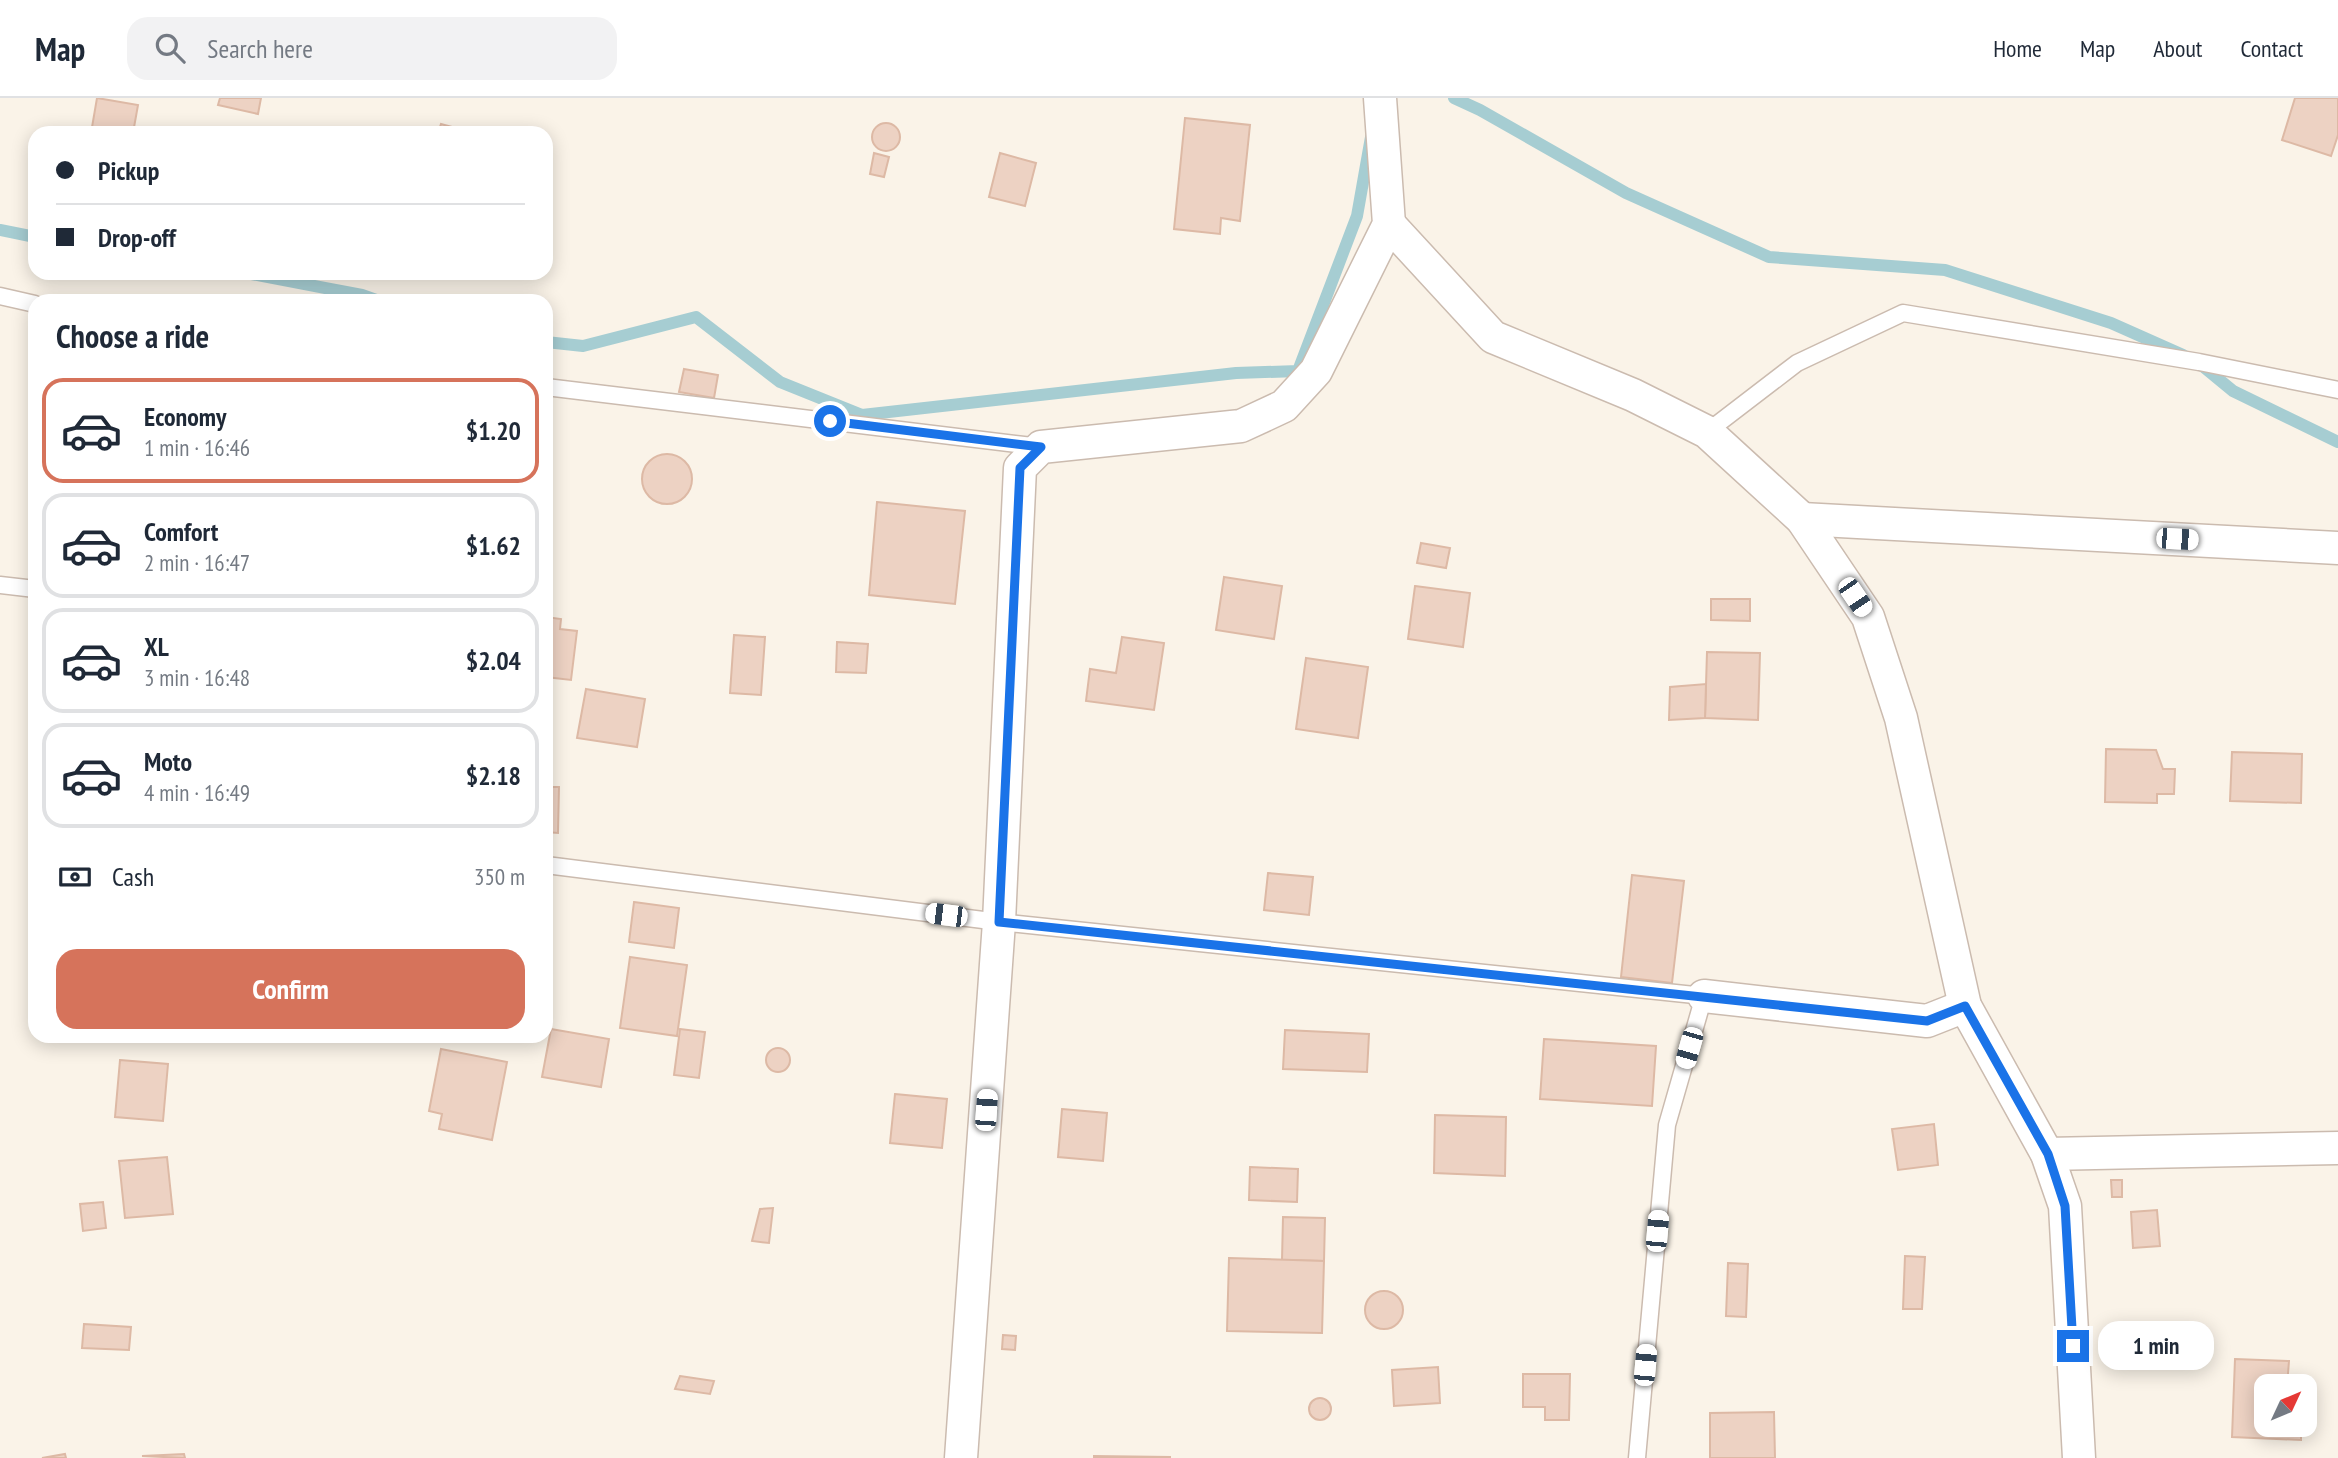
<!DOCTYPE html>
<html lang="en">
<head>
<meta charset="utf-8">
<style>
	:root { --surface:#fff; --page:#f2f2f3; --text:#1f2937; --muted:#747a83; --line:#e0e1e3; --accent:#d6735b }
	body { margin:0; font-family:"PT Sans Narrow",sans-serif; background:var(--page); color:var(--text); height:100vh; display:flex; flex-direction:column; font-size:26px; white-space:nowrap }
	* { box-sizing:border-box; margin:0 }
	p { font-size:23px; color:var(--muted) }
	.icon { flex:none; width:38px; height:38px; fill:none; stroke:currentColor; stroke-width:2; stroke-linecap:round; stroke-linejoin:round }
	.map { position:relative; flex:1; overflow:hidden }
	.panel { position:absolute; left:28px; top:196px; width:525px; height:749px; display:flex; flex-direction:column; background:var(--surface); border-radius:21px; box-shadow:0 4px 18px #0003 }
	.panel>* { flex:none }
	.hud { position:absolute; left:28px; top:28px; width:525px; height:154px; border-radius:21px; box-shadow:0 4px 18px #0003; display:grid; align-content:center; height:154px; padding:0 28px; background:var(--surface) }
	.needle { width:46px; rotate:46deg }
	.fabs { position:absolute; left:2254px; top:1276px; display:grid; gap:14px }
	.fabs a { display:grid; place-items:center; width:63px; height:63px; border-radius:14px; background:var(--surface); box-shadow:0 4px 18px #0003; font-size:35px }
	.end { position:absolute; width:32px; height:32px; margin:-16px; border:9px solid #1a73e8; background:#fff; box-shadow:0 0 0 4px #fff }
	.from { border-radius:50% }
	.bubble { position:absolute; height:49px; border-radius:21px; background:var(--surface); box-shadow:0 4px 18px #0003; font-size:23px; font-weight:600; line-height:49px; text-align:center }
	.car { position:absolute; width:21px; height:42px; margin:-21px -10px; border-radius:9px; box-shadow:0 0 5px 2px #0007; background:linear-gradient(#fff 24%,#345 0 40%,#fff 0 76%,#345 0 86%,#fff 0) }
	.hud b { display:flex; align-items:center; gap:24px; height:66px; font-size:26px }
	.hud b+b { border-top:2px solid var(--line) }
	.hud i { width:18px; height:18px; background:var(--text) }
	ul { padding:0; list-style:none }
	li { display:flex; align-items:center; gap:21px; height:105px; margin:0 14px 10px; padding:0 14px; border:4px solid var(--line); border-radius:21px }
	li div { flex:1 }
	li b { display:block; font-size:26px }
	li em { font-style:normal; font-weight:600 }
	li.current { border-color:var(--accent) }
	li>.icon { width:63px; height:63px; stroke-width:1.5 }
	h2 { padding:0 28px; font-size:32px; line-height:84px }
	.pay { display:flex; align-items:center; gap:18px; height:77px; padding:0 28px; font-size:26px }
	.pay p { margin-inline-start:auto }
	.button { display:flex; gap:14px; margin-top:auto; padding:14px 28px }
	.button a { flex:1; height:80px; border-radius:21px; background:var(--accent); color:#fff; font-size:28px; font-weight:600; line-height:80px; text-align:center }
	header { display:flex; align-items:center; gap:42px; box-sizing:border-box; height:98px; padding:0 35px; background:var(--surface); border-bottom:2px solid var(--line) }
	header strong { font-size:33px }
	nav { display:flex; gap:38px; margin-inline-start:auto; font-size:24px }
	.search { width:490px; height:63px; background:var(--page); display:flex; align-items:center; gap:18px; box-sizing:border-box; padding:0 24px; border-radius:21px; color:var(--muted); font-size:26px }
	.map>svg:first-child { display:block }
	.lines { fill:none; stroke-linecap:round; stroke-linejoin:round }
	.stream { stroke:#a6cdd2; stroke-width:12 }
	.building { fill:#edd2c3; stroke:#ddb9a5; stroke-width:2 }
	.lane-casing { stroke:#cbbbaf; stroke-width:19 }
	.street-casing { stroke:#cbbbaf; stroke-width:35 }
	.lane { stroke:#fff; stroke-width:16 }
	.street { stroke:#fff; stroke-width:32 }
	.route { stroke:#1a73e8; stroke-width:9 }
</style>
</head>
<body>
<header>
<strong>Map</strong>
<div class="search"><svg class="icon" aria-label="search" viewBox="0 0 24 24"><circle cx="10" cy="10" r="6"/><path d="M15 15l6 6"/></svg>Search here</div>
<nav><a>Home</a><a>Map</a><a>About</a><a>Contact</a></nav>
</header>
<div class="map">
<svg width="2338" height="1360" viewBox="0 0 2338 1360">
	<rect width="100%" height="100%" fill="#faf3e8"/>
	<g class="lines">
		<g class="stream">
			<path d="M 1454,0 L 1480,12 L 1626,95 L 1769,159 L 1945,172 L 2111,225 L 2183,257"/>
			<path d="M 0,132 L 35,139"/>
			<path d="M 246,175 L 362,197 L 379,203"/>
			<path d="M 546,244 L 583,248 L 696,219 L 780,284 L 862,317 L 1236,275 L 1298,273 L 1357,118 L 1371,39"/>
			<path d="M 2199,265 L 2233,293 L 2338,344"/>
		</g>
	</g>
	<g class="building">
		<path d="M 97,0 L 138,7 L 133,35 L 91,35 Z"/>
		<path d="M 220,0 L 261,0 L 258,16 L 218,7 Z"/>
		<path d="M 2295,0 L 2338,0 L 2338,37 L 2331,58 L 2282,42 Z"/>
		<path d="M 1185,20 L 1250,27 L 1240,123 L 1221,120 L 1220,136 L 1174,131 Z"/>
		<circle cx="886" cy="39" r="14"/>
		<path d="M 441,26 L 474,35 L 438,35 Z"/>
		<path d="M 874,55 L 889,59 L 884,79 L 870,76 Z"/>
		<path d="M 1000,55 L 1036,65 L 1025,108 L 989,99 Z"/>
		<path d="M 684,271 L 718,277 L 714,300 L 679,294 Z"/>
		<circle cx="667" cy="381" r="25"/>
		<path d="M 877,404 L 965,413 L 955,506 L 869,497 Z"/>
		<path d="M 1421,445 L 1450,450 L 1446,470 L 1417,465 Z"/>
		<path d="M 1224,479 L 1282,488 L 1274,541 L 1216,532 Z"/>
		<path d="M 1415,488 L 1470,495 L 1463,549 L 1408,541 Z"/>
		<path d="M 1711,501 L 1750,501 L 1750,523 L 1711,522 Z"/>
		<path d="M 546,519 L 561,521 L 560,531 L 577,533 L 571,582 L 546,579 Z"/>
		<path d="M 734,537 L 765,539 L 761,597 L 730,595 Z"/>
		<path d="M 1122,539 L 1164,545 L 1154,612 L 1086,603 L 1090,571 L 1116,575 Z"/>
		<path d="M 837,544 L 868,546 L 866,575 L 836,574 Z"/>
		<path d="M 1707,554 L 1760,555 L 1758,622 L 1705,620 Z"/>
		<path d="M 1306,560 L 1368,569 L 1358,640 L 1296,631 Z"/>
		<path d="M 1706,586 L 1705,620 L 1669,622 L 1670,589 Z"/>
		<path d="M 586,591 L 645,601 L 637,649 L 577,640 Z"/>
		<path d="M 2106,651 L 2156,652 L 2163,671 L 2175,671 L 2174,696 L 2157,696 L 2157,705 L 2105,704 Z"/>
		<path d="M 2232,654 L 2302,656 L 2301,705 L 2230,703 Z"/>
		<path d="M 546,689 L 559,689 L 558,735 L 546,734 Z"/>
		<path d="M 1268,775 L 1313,779 L 1309,817 L 1264,812 Z"/>
		<path d="M 1632,777 L 1684,783 L 1672,885 L 1621,879 Z"/>
		<path d="M 634,804 L 679,810 L 674,850 L 629,844 Z"/>
		<path d="M 630,859 L 687,867 L 677,938 L 620,930 Z"/>
		<path d="M 551,931 L 609,941 L 601,989 L 542,979 Z"/>
		<path d="M 680,931 L 705,934 L 699,980 L 674,977 Z"/>
		<path d="M 1285,932 L 1369,936 L 1367,974 L 1283,971 Z"/>
		<path d="M 1544,941 L 1656,948 L 1652,1008 L 1540,1001 Z"/>
		<circle cx="778" cy="962" r="12"/>
		<path d="M 441,951 L 507,964 L 492,1042 L 439,1031 L 442,1016 L 429,1013 Z"/>
		<path d="M 120,962 L 168,966 L 163,1023 L 115,1019 Z"/>
		<path d="M 895,996 L 947,1001 L 942,1050 L 890,1045 Z"/>
		<path d="M 1062,1011 L 1107,1015 L 1103,1063 L 1058,1059 Z"/>
		<path d="M 1435,1017 L 1506,1019 L 1505,1078 L 1434,1075 Z"/>
		<path d="M 1934,1026 L 1938,1067 L 1898,1072 L 1892,1031 Z"/>
		<path d="M 167,1059 L 173,1116 L 125,1120 L 119,1063 Z"/>
		<path d="M 1250,1069 L 1298,1071 L 1297,1104 L 1249,1102 Z"/>
		<path d="M 2111,1082 L 2122,1082 L 2122,1099 L 2112,1099 Z"/>
		<path d="M 103,1104 L 106,1130 L 83,1133 L 80,1106 Z"/>
		<path d="M 773,1110 L 769,1145 L 752,1143 L 760,1111 Z"/>
		<path d="M 2157,1112 L 2160,1148 L 2133,1150 L 2131,1114 Z"/>
		<path d="M 1283,1119 L 1325,1120 L 1324,1163 L 1282,1162 Z"/>
		<path d="M 1905,1158 L 1925,1159 L 1922,1211 L 1903,1211 Z"/>
		<path d="M 1229,1160 L 1324,1163 L 1322,1235 L 1227,1233 Z"/>
		<path d="M 1728,1165 L 1748,1166 L 1746,1219 L 1726,1218 Z"/>
		<circle cx="1384" cy="1212" r="19"/>
		<path d="M 84,1226 L 131,1229 L 129,1252 L 82,1250 Z"/>
		<path d="M 1003,1237 L 1016,1238 L 1015,1252 L 1002,1251 Z"/>
		<path d="M 2235,1261 L 2289,1263 L 2287,1288 L 2266,1288 L 2266,1326 L 2301,1326 L 2301,1342 L 2232,1339 Z"/>
		<path d="M 1438,1269 L 1440,1305 L 1394,1308 L 1392,1272 Z"/>
		<path d="M 1523,1276 L 1570,1276 L 1569,1322 L 1545,1322 L 1545,1309 L 1523,1309 Z"/>
		<path d="M 680,1278 L 714,1283 L 710,1296 L 675,1291 Z"/>
		<circle cx="1320" cy="1311" r="11"/>
		<path d="M 1774,1314 L 1775,1360 L 1710,1360 L 1710,1315 Z"/>
		<path d="M 65,1356 L 66,1360 L 42,1360 Z"/>
		<path d="M 184,1356 L 185,1360 L 142,1358 Z"/>
		<path d="M 1094,1358 L 1170,1359 L 1170,1360 L 1094,1360 Z"/>
	</g>
	<g class="lines">
		<defs>
			<g id="lane">
				<path d="M 0,198 L 35,206"/>
				<path d="M 546,289 L 1041,349"/>
				<path d="M 1707,334 L 1797,265 L 1903,215 L 2199,264 L 2338,292"/>
				<path d="M 0,487 L 35,491"/>
				<path d="M 546,767 L 999,824 L 1704,898 L 1667,1027 L 1637,1360"/>
			</g>
			<g id="street">
				<path d="M 1389,126 L 1493,239 L 1633,297 L 1707,334 L 1802,421 L 1868,519 L 1901,620 L 1965,908 L 2047,1056 L 2065,1108 L 2079,1360"/>
				<path d="M 1802,421 L 2338,450"/>
				<path d="M 1704,898 L 1927,923 L 1965,908"/>
				<path d="M 2047,1056 L 2338,1050"/>
				<path d="M 961,1360 L 999,824 L 1020,370 L 1041,349 L 1241,328 L 1284,308 L 1316,273 L 1389,126 L 1380,0"/>
			</g>
		</defs>
		<use href="#lane" class="lane-casing"/>
		<use href="#street" class="street-casing"/>
		<use href="#lane" class="lane"/>
		<use href="#street" class="street"/>
	</g>
	<g class="lines">
		<path class="route" d="M 830,323 L 1041,349 L 1020,370 L 999,824 L 1927,923 L 1965,908 L 2048,1056 L 2065,1108 L 2073,1248"/>
	</g>
</svg>
<div class="fabs">
<a><svg class="needle" viewBox="-14 -14 28 28"><path d="M0-13l5 13h-10z" fill="#e53935"/><path d="M0 13l5-13h-10z" fill="#747a83"/></svg></a>
</div>
<i class="end from" style="left:830px;top:323px"></i>
<i class="end" style="left:2073px;top:1248px"></i>
<div class="bubble" style="left:2098px;top:1223px;width:116px">1 min</div>
<i class="car" style="left:2177px;top:441px;rotate:93deg"></i>
<i class="car" style="left:1855px;top:499px;rotate:146deg"></i>
<i class="car" style="left:946px;top:817px;rotate:277deg"></i>
<i class="car" style="left:1689px;top:950px;rotate:196deg"></i>
<i class="car" style="left:986px;top:1012px;rotate:4deg"></i>
<i class="car" style="left:1657px;top:1133px;rotate:5deg"></i>
<i class="car" style="left:1645px;top:1267px;rotate:5deg"></i>
<div class="hud">
<b><i class="from"></i>Pickup</b>
<b><i></i>Drop-off</b>
</div>
<section class="panel">
<h2>Choose a ride</h2>
<ul>
<li class="current"><svg class="icon" aria-label="car" viewBox="0 0 24 24"><path d="M5 17H2v-5l4-1 3-4h7l3 4 3 1v5h-3M9 17h6M6 11h13"/><circle cx="7" cy="17" r="2"/><circle cx="17" cy="17" r="2"/></svg><div><b>Economy</b><p>1 min · 16:46</p></div><em>$1.20</em></li>
<li><svg class="icon" aria-label="car" viewBox="0 0 24 24"><path d="M5 17H2v-5l4-1 3-4h7l3 4 3 1v5h-3M9 17h6M6 11h13"/><circle cx="7" cy="17" r="2"/><circle cx="17" cy="17" r="2"/></svg><div><b>Comfort</b><p>2 min · 16:47</p></div><em>$1.62</em></li>
<li><svg class="icon" aria-label="car" viewBox="0 0 24 24"><path d="M5 17H2v-5l4-1 3-4h7l3 4 3 1v5h-3M9 17h6M6 11h13"/><circle cx="7" cy="17" r="2"/><circle cx="17" cy="17" r="2"/></svg><div><b>XL</b><p>3 min · 16:48</p></div><em>$2.04</em></li>
<li><svg class="icon" aria-label="car" viewBox="0 0 24 24"><path d="M5 17H2v-5l4-1 3-4h7l3 4 3 1v5h-3M9 17h6M6 11h13"/><circle cx="7" cy="17" r="2"/><circle cx="17" cy="17" r="2"/></svg><div><b>Moto</b><p>4 min · 16:49</p></div><em>$2.18</em></li>
</ul>
<div class="pay"><svg class="icon" aria-label="cash" viewBox="0 0 24 24"><path d="M3 7h18v10H3z"/><circle cx="12" cy="12" r="2"/></svg>Cash<p>350 m</p></div>
<div class="button"><a>Confirm</a></div>
</section>
</div>
</body>
</html>
